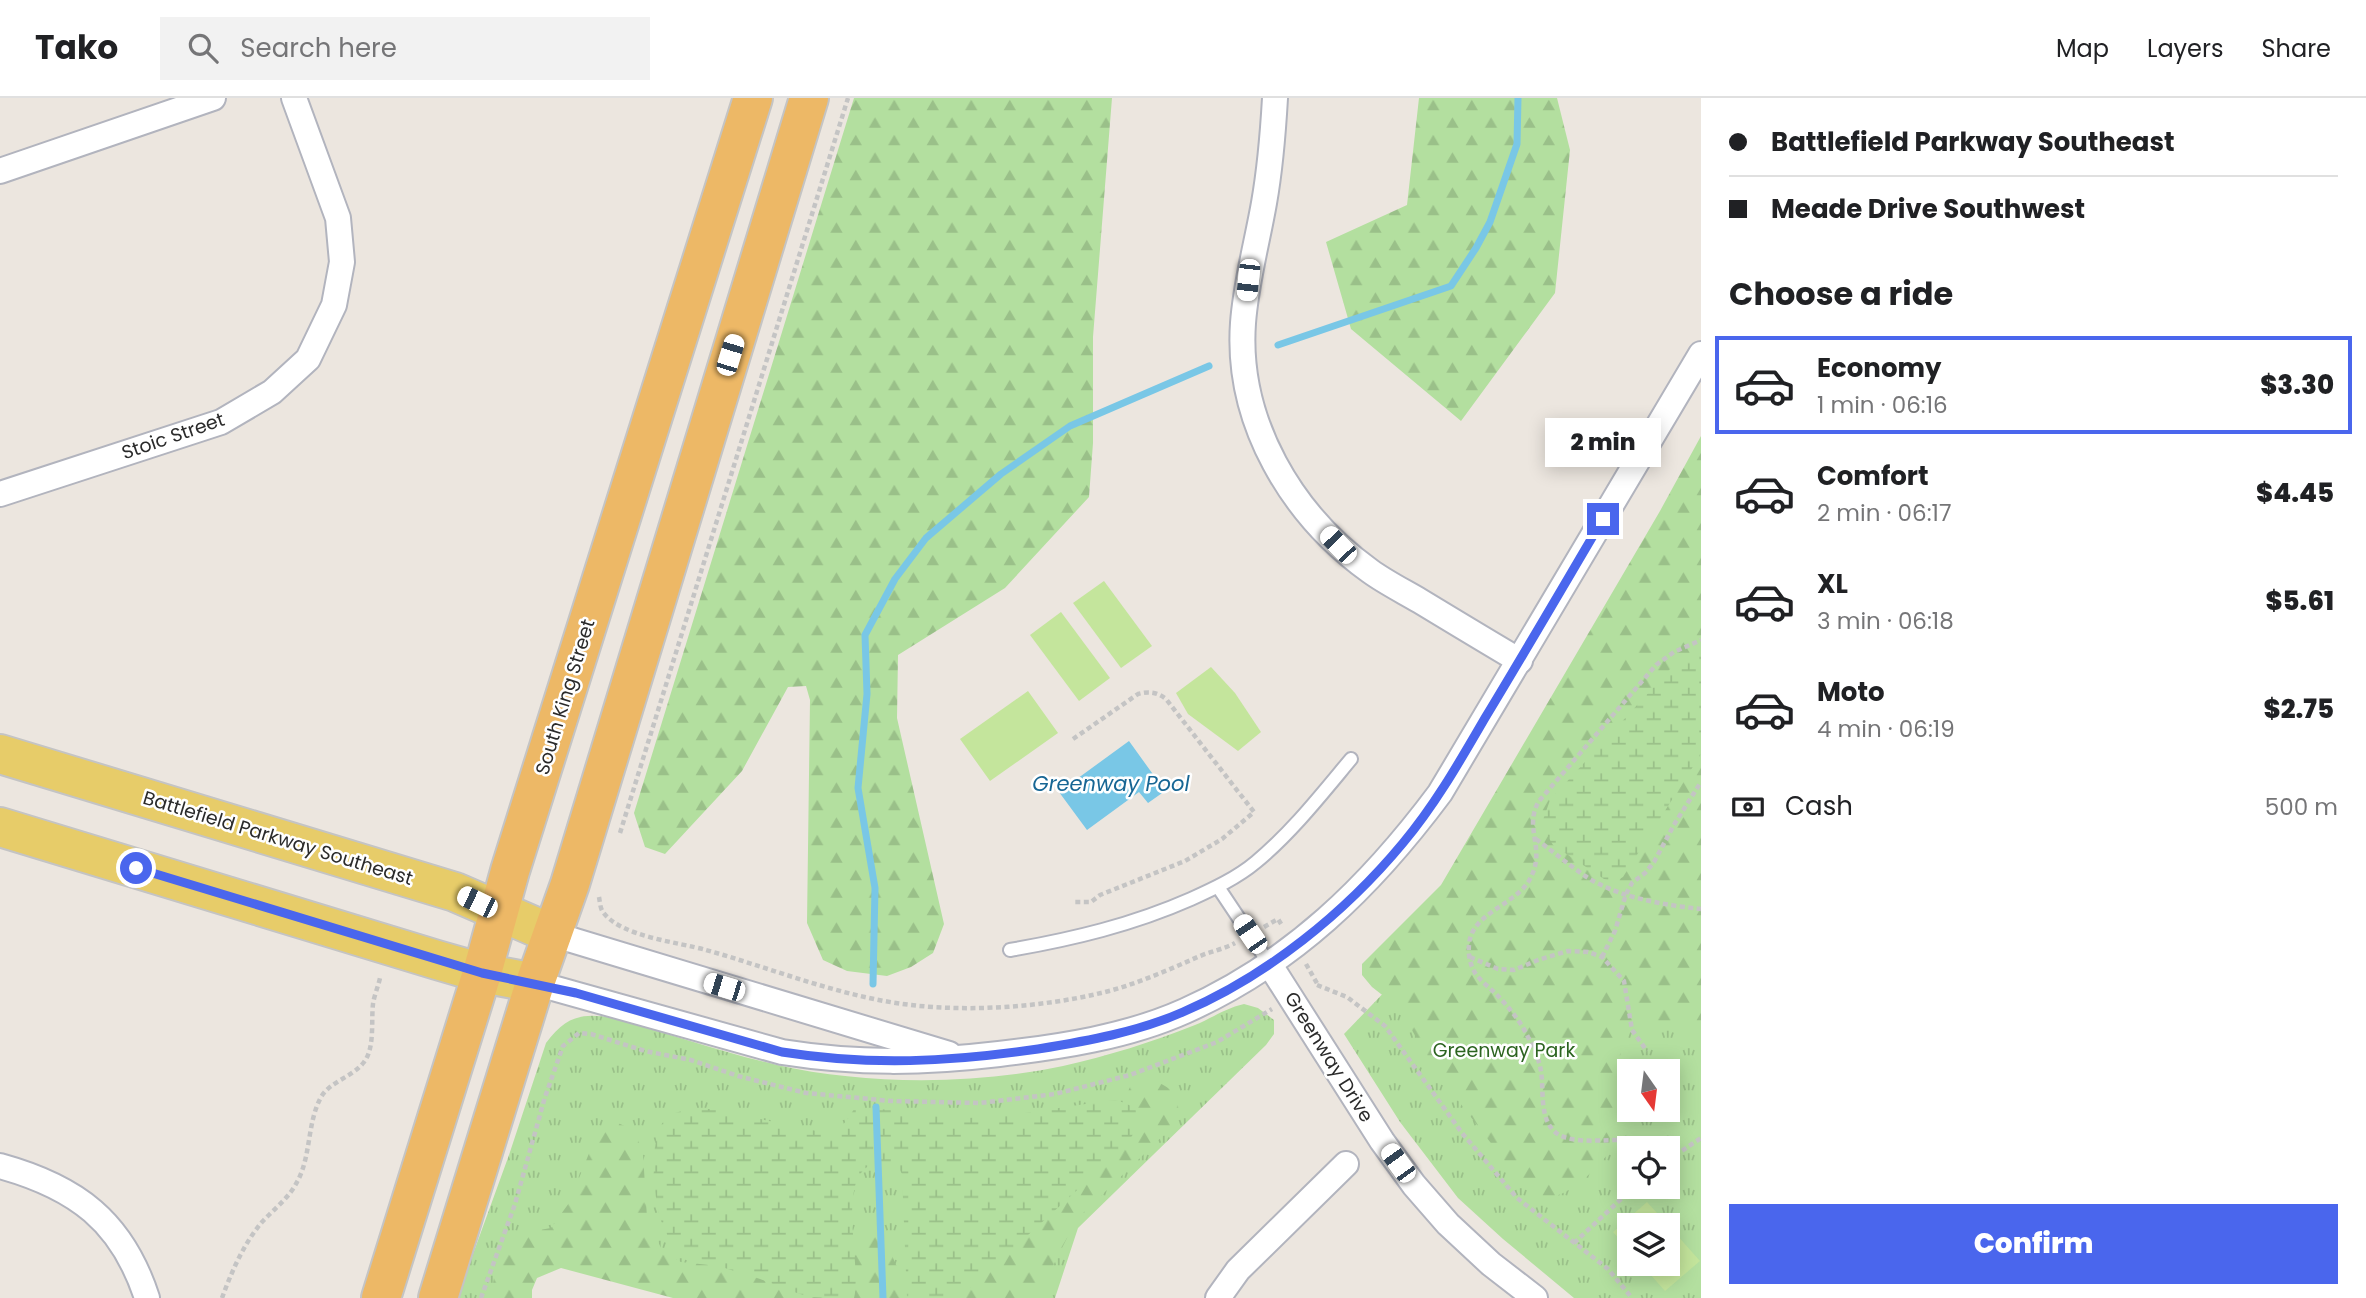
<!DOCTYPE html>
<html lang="en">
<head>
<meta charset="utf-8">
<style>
	:root { --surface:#fff; --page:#f2f2f2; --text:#202124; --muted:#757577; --line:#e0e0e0; --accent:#4a66ed }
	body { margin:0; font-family:Poppins,sans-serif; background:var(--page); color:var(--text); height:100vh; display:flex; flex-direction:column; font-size:26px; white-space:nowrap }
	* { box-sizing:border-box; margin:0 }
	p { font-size:23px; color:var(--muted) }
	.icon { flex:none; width:38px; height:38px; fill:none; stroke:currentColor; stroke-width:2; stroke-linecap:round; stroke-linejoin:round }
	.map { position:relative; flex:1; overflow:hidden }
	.details { display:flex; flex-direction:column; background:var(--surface); width:665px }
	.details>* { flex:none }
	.hud { display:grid; align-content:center; height:154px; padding:0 28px; background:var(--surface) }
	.needle { width:46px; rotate:166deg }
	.tools { position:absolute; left:1617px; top:961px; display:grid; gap:14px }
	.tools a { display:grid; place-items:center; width:63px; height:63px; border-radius:0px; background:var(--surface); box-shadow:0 4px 18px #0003; font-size:35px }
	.end { position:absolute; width:32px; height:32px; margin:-16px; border:9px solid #4a66ed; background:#fff; box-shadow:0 0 0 4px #fff }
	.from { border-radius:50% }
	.bubble { position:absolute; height:49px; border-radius:0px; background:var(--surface); box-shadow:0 4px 18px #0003; font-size:23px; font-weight:800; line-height:49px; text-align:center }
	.car { position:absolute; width:21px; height:42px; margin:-21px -10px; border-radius:9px; box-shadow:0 0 5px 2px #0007; background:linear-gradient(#fff 24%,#345 0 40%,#fff 0 76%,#345 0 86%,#fff 0) }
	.hud b { display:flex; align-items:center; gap:24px; height:66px; font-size:26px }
	.hud b+b { border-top:2px solid var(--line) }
	.hud i { width:18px; height:18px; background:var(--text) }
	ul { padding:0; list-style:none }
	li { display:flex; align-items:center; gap:21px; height:98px; margin:0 14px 10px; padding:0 14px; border:4px solid transparent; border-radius:0px }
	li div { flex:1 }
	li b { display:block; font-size:26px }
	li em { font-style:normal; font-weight:800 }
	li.on { border-color:var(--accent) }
	li>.icon { width:63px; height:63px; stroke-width:1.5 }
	h2 { padding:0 28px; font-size:32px; line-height:84px }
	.pay { display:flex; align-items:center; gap:18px; height:77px; padding:0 28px; font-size:26px }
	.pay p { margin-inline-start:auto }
	.cta { display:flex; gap:14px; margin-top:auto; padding:14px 28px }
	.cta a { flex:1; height:80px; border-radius:0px; background:var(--accent); color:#fff; font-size:28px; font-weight:800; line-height:80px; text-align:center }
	header { display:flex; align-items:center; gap:42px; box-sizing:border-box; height:98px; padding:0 35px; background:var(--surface); border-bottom:2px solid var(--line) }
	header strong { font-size:33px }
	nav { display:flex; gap:38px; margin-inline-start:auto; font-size:24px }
	.search { width:490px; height:63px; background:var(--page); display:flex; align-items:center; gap:18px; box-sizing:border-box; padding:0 24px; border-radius:0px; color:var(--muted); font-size:26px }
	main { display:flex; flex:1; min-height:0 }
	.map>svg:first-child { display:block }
	.grass { fill:url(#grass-tufts); fill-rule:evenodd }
	.forest { fill:url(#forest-firs) }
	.wetland { fill:url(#wetland-marsh) }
	.pitch { fill:#c4e59c }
	.water { fill:#79c7e6 }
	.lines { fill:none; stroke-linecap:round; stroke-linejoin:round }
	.stream { stroke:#79c7e6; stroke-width:7 }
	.service-casing { stroke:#b2b4be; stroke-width:16 }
	.minor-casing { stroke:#b2b4be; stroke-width:28 }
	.primary-casing { stroke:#c4c4c4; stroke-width:42 }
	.trunk-casing { stroke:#c4c4c4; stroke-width:42 }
	.path { stroke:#c4c4c4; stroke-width:4.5; stroke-dasharray:5 3.5; stroke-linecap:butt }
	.service { stroke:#fff; stroke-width:12 }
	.minor { stroke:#fff; stroke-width:24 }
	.primary { stroke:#e7cc69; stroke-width:38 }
	.trunk { stroke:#edb866; stroke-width:38 }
	.route { stroke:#4a66ed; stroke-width:9 }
	.labels { text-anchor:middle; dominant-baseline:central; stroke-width:5; stroke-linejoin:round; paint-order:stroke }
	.street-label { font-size:19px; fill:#2b2b2b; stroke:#fff }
	.park-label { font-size:19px; fill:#2c6420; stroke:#fff }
	.water-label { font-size:21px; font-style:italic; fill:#176694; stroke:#fff }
</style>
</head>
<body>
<header>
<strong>Tako</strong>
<div class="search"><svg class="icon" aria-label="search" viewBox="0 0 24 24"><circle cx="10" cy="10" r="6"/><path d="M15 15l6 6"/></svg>Search here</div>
<nav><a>Map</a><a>Layers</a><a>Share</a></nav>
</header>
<main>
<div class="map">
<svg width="1701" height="1200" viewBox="0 0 1701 1200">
	<defs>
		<pattern id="grass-tufts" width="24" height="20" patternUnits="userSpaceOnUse" patternTransform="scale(1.75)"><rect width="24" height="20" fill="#b3df9f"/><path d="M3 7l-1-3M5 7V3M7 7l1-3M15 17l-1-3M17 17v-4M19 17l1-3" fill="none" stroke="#9ac089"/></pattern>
		<pattern id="forest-firs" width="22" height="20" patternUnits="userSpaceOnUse" patternTransform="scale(1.75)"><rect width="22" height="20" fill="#b3df9f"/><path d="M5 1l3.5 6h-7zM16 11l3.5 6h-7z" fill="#9ac089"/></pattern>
		<pattern id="wetland-marsh" width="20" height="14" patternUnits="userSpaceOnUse" patternTransform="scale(1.75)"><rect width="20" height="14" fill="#b3df9f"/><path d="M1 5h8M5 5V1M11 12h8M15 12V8" fill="none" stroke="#9ac089"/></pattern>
	</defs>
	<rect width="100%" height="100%" fill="#ece6df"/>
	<g class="grass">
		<path d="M 1619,650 L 1701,707 L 1701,1200 L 1574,1200 L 1503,1141 L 1458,1100 L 1400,1024 L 1344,936 ZM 1629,973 L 1668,973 L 1668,1012 L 1629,1012 ZM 1629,1050 L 1668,1050 L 1668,1088 L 1629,1088 ZM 1629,1127 L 1668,1127 L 1668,1166 L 1629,1166 Z"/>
		<path d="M 1244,906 L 1258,910 L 1274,922 L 1274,936 L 1266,947 L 1078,1130 L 1055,1200 L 729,1200 L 510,1143 L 492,1200 L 457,1200 L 509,1057 L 546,945 C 565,919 582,914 612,920 C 667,935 721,954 777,967 C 866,987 973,987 1063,968 C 1108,958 1152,944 1195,927 C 1212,920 1226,910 1244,906 Z"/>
	</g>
	<g class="forest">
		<path d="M 854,0 L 1112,0 L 1093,239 L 1093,345 L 1089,399 L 1005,490 L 898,557 L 897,620 L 944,826 L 933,855 L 911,869 L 887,878 L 847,873 L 823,862 L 807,825 L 810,602 L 806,588 L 788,589 L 742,673 L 665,756 L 645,749 L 634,715 Z"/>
		<path d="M 1419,0 L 1557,0 L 1570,52 L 1555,195 L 1461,323 L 1351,231 L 1326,144 L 1407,107 Z"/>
		<path d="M 1701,338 L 1701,925 L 1662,924 L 1640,928 L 1630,934 L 1621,951 L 1608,1056 C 1595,1072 1573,1095 1551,1099 C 1544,1100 1536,1097 1530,1096 L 1437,975 L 1399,910 L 1372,889 L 1362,877 L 1362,866 L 1441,787 L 1660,413 Z"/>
		<path d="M 1146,982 C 1173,985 1188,1005 1171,1030 L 1076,1122 L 1037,1200 L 673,1200 L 561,1170 L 537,1180 L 532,1192 L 532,1200 L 491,1200 L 499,1145 L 505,1138 L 551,1130 L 569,1105 L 596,1038 L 603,1029 L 616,1024 L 635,1033 L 643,1056 L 647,1120 L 661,1150 L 668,1158 L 681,1164 L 709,1167 L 730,1157 L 845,1154 C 857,1143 868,1135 885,1141 L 896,1167 L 909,1181 L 1122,1007 L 1130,989 Z"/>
	</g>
	<g class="wetland">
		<path d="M 1701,551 L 1701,656 L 1623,779 L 1614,784 L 1604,781 L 1553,747 L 1547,737 L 1543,722 L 1550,702 L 1672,569 L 1691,554 Z"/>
		<path d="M 1115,1002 C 1152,1011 1140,1030 1121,1052 L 959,1200 L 907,1200 L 902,1076 L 897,1066 C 825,1049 864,1164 854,1200 C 840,1200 824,1200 811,1199 C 794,1195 777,1187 760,1181 C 731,1171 694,1164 672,1143 C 653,1125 647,1045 663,1024 C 673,1010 697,1011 713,1011 L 821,1034 C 841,1031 844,1028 854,1011 C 891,1008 924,1020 961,1020 C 1012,1020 1064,1008 1115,1002 Z"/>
	</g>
	<g class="pitch">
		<path d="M 1104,483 L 1152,548 L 1121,570 L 1073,505 Z"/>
		<path d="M 1061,514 L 1110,580 L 1079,603 L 1030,537 Z"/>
		<path d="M 1211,569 L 1235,595 L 1261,634 L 1238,653 L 1188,616 L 1176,595 Z"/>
		<path d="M 1028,593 L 1058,635 L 990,683 L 960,641 Z"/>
		<path d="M 1647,1104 L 1668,1127 L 1629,1127 L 1629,1152 L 1613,1134 Z"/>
		<path d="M 1668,1127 L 1700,1163 L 1665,1193 L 1641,1166 L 1668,1166 Z"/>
	</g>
	<path class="water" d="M 1129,643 L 1165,693 L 1148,705 L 1139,694 L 1087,732 L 1059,694 Z"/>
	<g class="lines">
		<g class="stream">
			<path d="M 1278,247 L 1451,188 L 1476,150 L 1490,124 L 1517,46 L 1518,0"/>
			<path d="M 873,886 L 875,790 L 858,690 L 867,596 L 865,537 L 895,481 L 926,440 L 1001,376 L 1070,328 L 1209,268"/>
			<path d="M 876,1009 L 883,1200"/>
		</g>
		<defs>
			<g id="service">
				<path d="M 1218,789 L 1270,867"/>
				<path d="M 1010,852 C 1073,841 1132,827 1191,801 C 1213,791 1237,780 1256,764 C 1292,734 1321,697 1351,661"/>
			</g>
			<g id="minor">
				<path d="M 1275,0 C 1273,35 1270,71 1264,105 C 1257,145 1246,184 1243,225 C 1236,324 1292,417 1370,473 C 1385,484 1403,493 1420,503 C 1453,523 1486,543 1520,563"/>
				<path d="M 0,73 L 213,0"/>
				<path d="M 0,396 L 221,324 L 272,294 L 308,261 L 334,207 L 342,164 L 338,120 L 294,0"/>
				<path d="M 552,836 L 949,956"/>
				<path d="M 1270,867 L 1382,1043 L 1414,1087 L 1448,1126 L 1491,1166 L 1535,1200"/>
				<path d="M 535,885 L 782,954 C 858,966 923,965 999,956 C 1060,949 1127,939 1185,913 C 1292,865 1370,789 1440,695 L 1701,256"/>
				<path d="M 0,1068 C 76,1089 122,1123 147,1200"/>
				<path d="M 1218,1200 L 1238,1172 L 1346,1066"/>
			</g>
			<g id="primary">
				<path d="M 0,656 L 455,794 L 552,836"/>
				<path d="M 0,729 L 437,862 L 482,875 L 535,885"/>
			</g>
			<g id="trunk">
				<path d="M 381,1200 L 482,875 L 510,773 L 753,0"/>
				<path d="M 438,1200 L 535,885 L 570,786 L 809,0"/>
			</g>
		</defs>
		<use href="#service" class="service-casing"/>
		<use href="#minor" class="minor-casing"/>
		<use href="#primary" class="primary-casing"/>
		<use href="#trunk" class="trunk-casing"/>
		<g class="path">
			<path d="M 1073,641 L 1138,596 C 1149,593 1157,594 1166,601 L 1254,714 L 1222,741 L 1185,763 L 1100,797 L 1091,804 L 1074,804"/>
			<path d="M 620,735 L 848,0"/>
			<path d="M 1536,741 C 1552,753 1568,766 1585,778 C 1617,799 1663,807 1701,811"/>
			<path d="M 599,799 C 600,804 600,810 603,814 C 621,839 678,844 706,852 C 774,871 841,899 911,907 C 971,914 1042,909 1101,895 C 1135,887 1168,872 1200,858 C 1212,853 1224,851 1235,845"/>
			<path d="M 1264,829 L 1278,821 L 1283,829"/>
			<path d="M 1470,859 L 1498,871 L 1514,872 L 1538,862 L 1568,853 L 1588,854 L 1602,859 L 1624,883 L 1632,932 L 1647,953"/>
			<path d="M 1602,859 L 1615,833 L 1626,796 L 1632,785 L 1645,775 L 1654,764 L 1675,725 L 1701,684"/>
			<path d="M 1306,866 L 1318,887"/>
			<path d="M 1317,887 L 1347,899 L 1385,928 L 1462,1035 L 1517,1100 L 1608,1171 L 1632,1200"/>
			<path d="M 1617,1042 C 1600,1042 1569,1046 1555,1034 C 1539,1020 1544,992 1541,973 C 1539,961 1534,950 1528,939 C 1521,924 1508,908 1496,896 C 1489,889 1479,882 1474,873 C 1470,866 1468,856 1469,847 C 1471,814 1518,807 1531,779 C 1546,749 1523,730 1539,703 L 1656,567 L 1674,554 L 1701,542"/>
			<path d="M 1668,1062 L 1701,1040"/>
			<path d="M 1574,1145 L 1635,1088"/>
			<path d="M 222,1200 C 231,1175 244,1145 262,1124 C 274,1111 289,1100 297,1084 C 311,1059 307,1027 320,1001 C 329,983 352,980 364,964 C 375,950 371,923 373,906 C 374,898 378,889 380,880"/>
			<path d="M 481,1200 L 515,1106 L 545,999 L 563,948 L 579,935 L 591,936 L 645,953 L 691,962 L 738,978 L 806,995 L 891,1003 L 980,1005 L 1055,996 L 1130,977 L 1217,944 L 1272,911"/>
		</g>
		<use href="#service" class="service"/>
		<use href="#minor" class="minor"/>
		<use href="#primary" class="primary"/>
		<use href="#trunk" class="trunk"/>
	</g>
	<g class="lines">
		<path class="route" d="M 136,770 L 482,875 L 576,895 L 782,954 C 871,968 949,964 1038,951 C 1087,943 1138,934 1183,914 C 1267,878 1345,815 1403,745 C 1435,707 1460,663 1485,620 C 1525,554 1564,487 1603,421"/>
	</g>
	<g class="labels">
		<g class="street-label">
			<text transform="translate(173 338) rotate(-19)">Stoic Street</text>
			<text transform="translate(565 599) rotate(-73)">South King Street</text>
			<text transform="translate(278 740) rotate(17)">Battlefield Parkway Southeast</text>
			<text transform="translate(1329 959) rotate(58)">Greenway Drive</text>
		</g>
		<g class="park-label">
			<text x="1504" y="952">Greenway Park</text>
		</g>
		<g class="water-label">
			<text x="1111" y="685">Greenway Pool</text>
		</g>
	</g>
</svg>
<div class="tools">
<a><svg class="needle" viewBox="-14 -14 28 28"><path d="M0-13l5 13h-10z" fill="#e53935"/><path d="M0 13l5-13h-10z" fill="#757577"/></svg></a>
<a><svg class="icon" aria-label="locate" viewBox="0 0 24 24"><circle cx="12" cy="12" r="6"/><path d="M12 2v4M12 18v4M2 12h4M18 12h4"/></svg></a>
<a><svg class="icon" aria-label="layers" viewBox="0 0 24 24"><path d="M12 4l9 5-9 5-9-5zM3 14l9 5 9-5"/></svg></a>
</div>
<i class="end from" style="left:136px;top:770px"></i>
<i class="end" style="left:1603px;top:421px"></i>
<div class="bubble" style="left:1545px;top:320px;width:116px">2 min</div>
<i class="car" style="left:1248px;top:182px;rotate:186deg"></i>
<i class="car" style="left:730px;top:257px;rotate:17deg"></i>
<i class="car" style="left:1338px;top:447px;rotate:316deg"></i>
<i class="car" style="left:477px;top:804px;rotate:296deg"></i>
<i class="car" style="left:1250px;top:836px;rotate:326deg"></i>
<i class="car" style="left:724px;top:889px;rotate:287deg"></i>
<i class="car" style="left:1398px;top:1065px;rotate:324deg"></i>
</div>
<section class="details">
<div class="hud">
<b><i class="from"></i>Battlefield Parkway Southeast</b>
<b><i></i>Meade Drive Southwest</b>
</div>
<h2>Choose a ride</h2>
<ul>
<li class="on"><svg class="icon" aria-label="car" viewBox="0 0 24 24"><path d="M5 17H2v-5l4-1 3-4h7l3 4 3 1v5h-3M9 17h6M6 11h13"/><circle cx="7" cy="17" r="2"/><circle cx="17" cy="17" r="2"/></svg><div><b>Economy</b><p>1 min · 06:16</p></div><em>$3.30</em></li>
<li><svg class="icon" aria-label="car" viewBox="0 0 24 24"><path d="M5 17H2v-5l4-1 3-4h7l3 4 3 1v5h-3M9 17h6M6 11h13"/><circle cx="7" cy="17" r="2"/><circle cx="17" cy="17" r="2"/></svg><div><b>Comfort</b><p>2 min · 06:17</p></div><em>$4.45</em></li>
<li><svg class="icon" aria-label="car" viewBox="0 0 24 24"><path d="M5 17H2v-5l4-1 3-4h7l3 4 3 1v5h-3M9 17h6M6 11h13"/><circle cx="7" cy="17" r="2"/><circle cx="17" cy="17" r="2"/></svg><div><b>XL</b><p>3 min · 06:18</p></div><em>$5.61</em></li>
<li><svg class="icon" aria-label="car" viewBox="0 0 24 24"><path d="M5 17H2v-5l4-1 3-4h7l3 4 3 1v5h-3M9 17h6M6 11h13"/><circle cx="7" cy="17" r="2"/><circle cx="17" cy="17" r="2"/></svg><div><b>Moto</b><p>4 min · 06:19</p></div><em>$2.75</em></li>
</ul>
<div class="pay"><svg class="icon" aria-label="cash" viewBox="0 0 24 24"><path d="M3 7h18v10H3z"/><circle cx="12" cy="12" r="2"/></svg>Cash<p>500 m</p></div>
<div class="cta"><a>Confirm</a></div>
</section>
</main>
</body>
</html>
